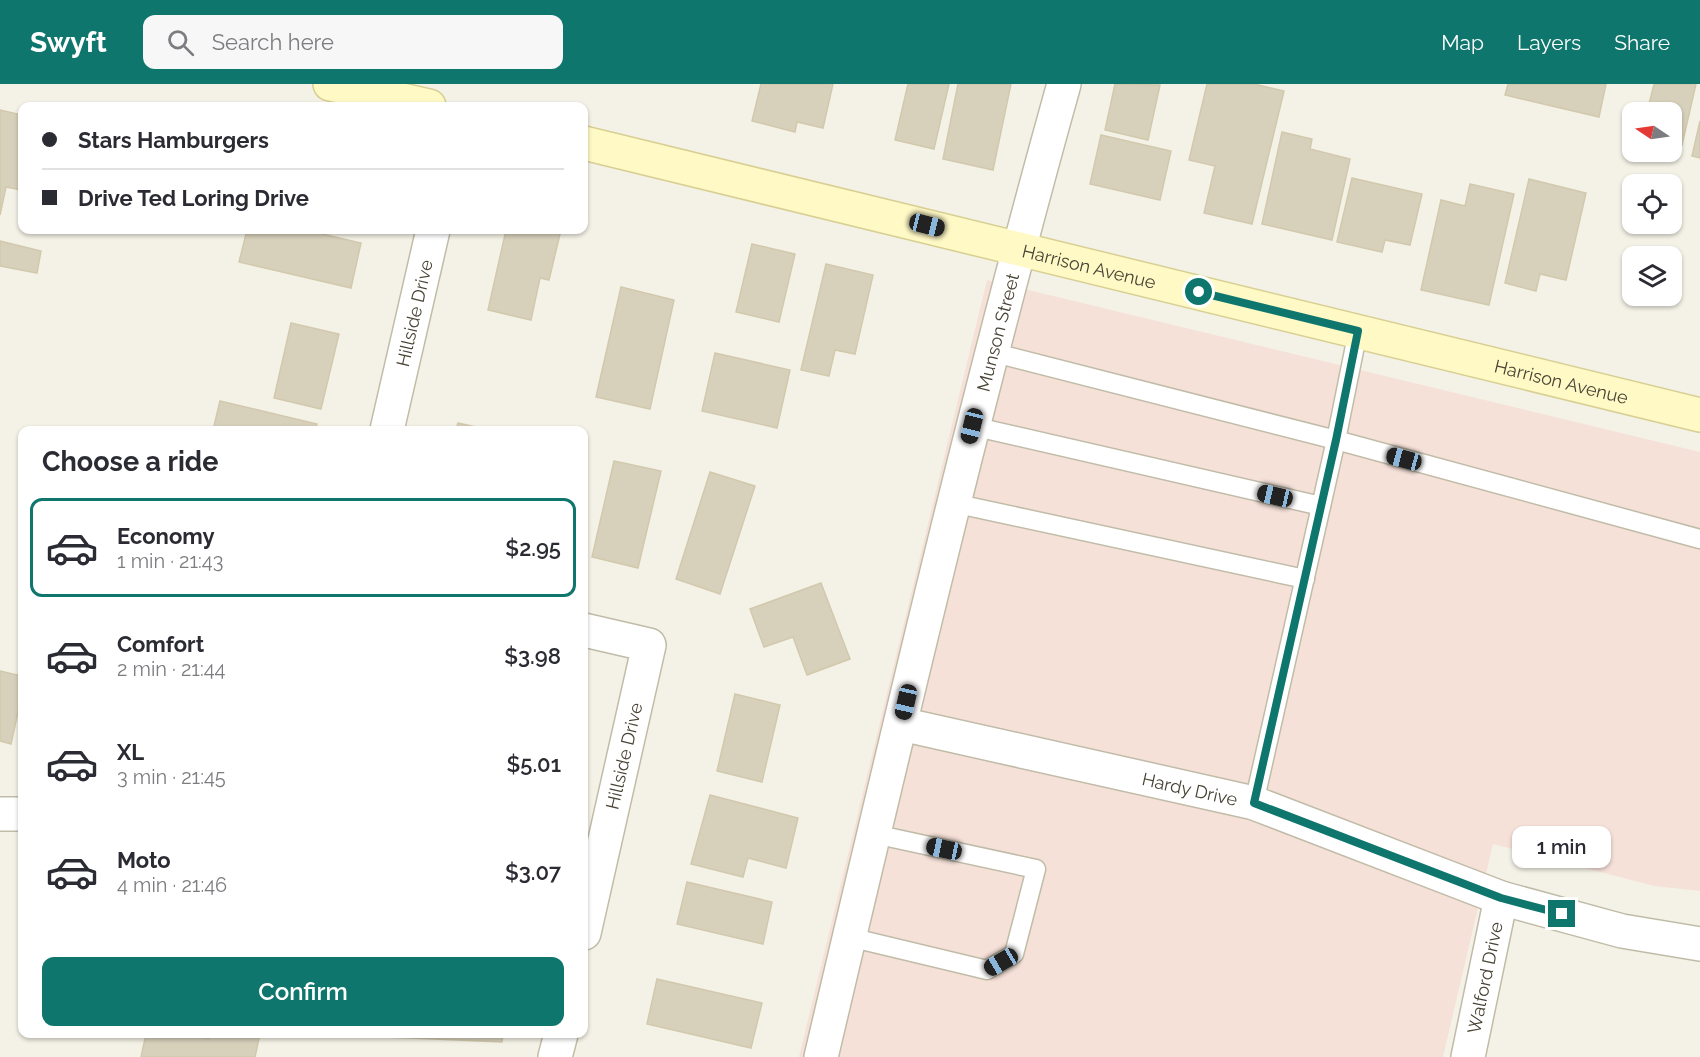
<!DOCTYPE html>
<html lang="en">
<head>
<meta charset="utf-8">
<style>
	:root { --surface:#fff; --page:#f7f7f7; --text:#2b2b33; --muted:#7c7c81; --line:#e1e1e2; --accent:#0f766e }
	body { margin:0; font-family:Raleway,sans-serif; background:var(--page); color:var(--text); height:100vh; display:flex; flex-direction:column; font-size:22px; white-space:nowrap }
	* { box-sizing:border-box; margin:0 }
	p { font-size:20px; color:var(--muted) }
	.icon { flex:none; width:33px; height:33px; fill:none; stroke:currentColor; stroke-width:2; stroke-linecap:round; stroke-linejoin:round }
	.map { position:relative; flex:1; overflow:hidden }
	.details { position:absolute; left:18px; top:342px; width:570px; height:612px; display:flex; flex-direction:column; background:var(--surface); border-radius:12px; box-shadow:0 2px 4px #0004 }
	.details>* { flex:none }
	.hud { position:absolute; left:18px; top:18px; width:570px; height:132px; border-radius:12px; box-shadow:0 2px 4px #0004; display:grid; align-content:center; height:132px; padding:0 24px; background:var(--surface) }
	.needle { width:39px; rotate:283deg }
	.tools { position:absolute; left:1622px; top:18px; display:grid; gap:12px }
	.tools a { display:grid; place-items:center; width:60px; height:60px; border-radius:12px; background:var(--surface); box-shadow:0 2px 4px #0004; font-size:30px }
	.end { position:absolute; width:27px; height:27px; margin:-14px; border:8px solid #0f766e; background:#fff; box-shadow:0 0 0 3px #fff }
	.from { border-radius:50% }
	.bubble { position:absolute; height:42px; border-radius:12px; background:var(--surface); box-shadow:0 2px 4px #0004; font-size:20px; font-weight:600; line-height:42px; text-align:center }
	.car { position:absolute; width:18px; height:36px; margin:-18px -9px; border-radius:8px; box-shadow:0 0 4px 2px #0007; background:linear-gradient(#222 24%,#8ab4d8 0 40%,#222 0 76%,#8ab4d8 0 86%,#222 0) }
	.hud b { display:flex; align-items:center; gap:21px; height:57px; font-size:22px }
	.hud b+b { border-top:2px solid var(--line) }
	.hud i { width:15px; height:15px; background:var(--text) }
	ul { padding:0; list-style:none }
	li { display:flex; align-items:center; gap:18px; height:99px; margin:0 12px 9px; padding:0 12px; border:3px solid transparent; border-radius:12px }
	li div { flex:1 }
	li b { display:block; font-size:22px }
	li em { font-style:normal; font-weight:600 }
	li.selected { border-color:var(--accent) }
	li>.icon { width:54px; height:54px; stroke-width:1.5 }
	h2 { padding:0 24px; font-size:27px; line-height:72px }
	.primary-button { display:flex; gap:12px; margin-top:auto; padding:12px 24px }
	.primary-button a { flex:1; height:69px; border-radius:12px; background:var(--accent); color:#fff; font-size:24px; font-weight:600; line-height:69px; text-align:center }
	header { display:flex; align-items:center; gap:36px; box-sizing:border-box; height:84px; padding:0 30px; background:var(--accent); color:#fff }
	header strong { font-size:28px }
	nav { display:flex; gap:33px; margin-inline-start:auto; font-size:21px }
	.search { width:420px; height:54px; background:var(--page); display:flex; align-items:center; gap:15px; box-sizing:border-box; padding:0 21px; border-radius:12px; color:var(--muted); font-size:22px }
	.map>svg:first-child { display:block }
	.medical { fill:#f6e1d9 }
	.building { fill:#d7d0bb; stroke:#d2c9ad; stroke-width:1.5 }
	.lines { fill:none; stroke-linecap:round; stroke-linejoin:round }
	.service-casing { stroke:#c1bca8; stroke-width:21 }
	.minor-casing { stroke:#c1bca8; stroke-width:36 }
	.secondary-casing { stroke:#d8cf93; stroke-width:36 }
	.service { stroke:#fff; stroke-width:18 }
	.minor { stroke:#fff; stroke-width:33 }
	.secondary { stroke:#fff9c6; stroke-width:33 }
	.route { stroke:#0f766e; stroke-width:8 }
	.labels { text-anchor:middle; dominant-baseline:central; stroke-width:4.5; stroke-linejoin:round; paint-order:stroke }
	.street-label { font-size:18px; fill:#484335; stroke:#fff }
</style>
</head>
<body>
<header>
<strong>Swyft</strong>
<div class="search"><svg class="icon" aria-label="search" viewBox="0 0 24 24"><circle cx="10" cy="10" r="6"/><path d="M15 15l6 6"/></svg>Search here</div>
<nav><a>Map</a><a>Layers</a><a>Share</a></nav>
</header>
<div class="map">
<svg width="1700" height="973" viewBox="0 0 1700 973">
	<rect width="100%" height="100%" fill="#f4f2e6"/>
	<path class="medical" d="M 987,196 L 1700,368 L 1700,807 L 1654,802 L 1493,760 L 1443,973 L 799,973 Z"/>
	<g class="building">
		<path d="M 761,0 L 833,0 L 823,44 L 797,38 L 795,48 L 752,37 Z"/>
		<path d="M 908,0 L 949,0 L 934,65 L 895,56 Z"/>
		<path d="M 958,0 L 1011,0 L 993,86 L 943,75 Z"/>
		<path d="M 1115,0 L 1160,1 L 1148,56 L 1105,46 Z"/>
		<path d="M 1207,0 L 1254,0 L 1284,7 L 1252,140 L 1204,129 L 1215,82 L 1189,76 Z"/>
		<path d="M 1508,0 L 1606,0 L 1599,33 L 1505,11 Z"/>
		<path d="M 1654,0 L 1696,0 L 1682,61 L 1671,58 L 1671,28 L 1647,28 Z"/>
		<path d="M 0,26 L 22,31 L 22,106 L 6,103 L 0,131 Z"/>
		<path d="M 1700,37 L 1700,74 L 1692,72 Z"/>
		<path d="M 1282,48 L 1312,55 L 1310,65 L 1350,75 L 1332,156 L 1262,140 Z"/>
		<path d="M 1101,51 L 1171,67 L 1160,116 L 1090,100 Z"/>
		<path d="M 1352,94 L 1422,110 L 1410,161 L 1385,156 L 1382,168 L 1337,158 Z"/>
		<path d="M 1529,95 L 1586,109 L 1566,196 L 1540,190 L 1536,207 L 1505,199 Z"/>
		<path d="M 1470,100 L 1514,110 L 1489,221 L 1421,206 L 1441,116 L 1465,122 Z"/>
		<path d="M 247,146 L 305,146 L 361,159 L 351,204 L 239,178 Z"/>
		<path d="M 506,146 L 561,146 L 549,196 L 540,194 L 531,236 L 488,226 Z"/>
		<path d="M 0,157 L 41,167 L 37,189 L 0,182 Z"/>
		<path d="M 752,160 L 795,170 L 779,238 L 736,228 Z"/>
		<path d="M 826,180 L 873,191 L 855,270 L 835,266 L 829,292 L 801,286 Z"/>
		<path d="M 621,203 L 674,216 L 650,325 L 596,313 Z"/>
		<path d="M 291,239 L 339,250 L 321,325 L 274,314 Z"/>
		<path d="M 715,269 L 790,286 L 777,344 L 702,327 Z"/>
		<path d="M 220,317 L 317,340 L 315,346 L 213,346 Z"/>
		<path d="M 458,339 L 489,346 L 456,346 Z"/>
		<path d="M 614,377 L 661,387 L 638,484 L 592,473 Z"/>
		<path d="M 710,388 L 755,402 L 720,510 L 676,495 Z"/>
		<path d="M 821,499 L 850,575 L 807,591 L 793,553 L 764,563 L 750,525 Z"/>
		<path d="M 0,587 L 22,592 L 22,610 L 11,660 L 0,657 Z"/>
		<path d="M 735,610 L 780,621 L 762,698 L 717,687 Z"/>
		<path d="M 710,711 L 798,734 L 786,784 L 748,774 L 743,793 L 691,780 Z"/>
		<path d="M 687,798 L 772,818 L 763,860 L 677,840 Z"/>
		<path d="M 657,895 L 762,919 L 751,964 L 647,940 Z"/>
		<path d="M 146,950 L 184,950 L 209,955 L 210,950 L 260,950 L 255,973 L 141,973 Z"/>
		<path d="M 389,950 L 503,950 L 502,958 L 388,953 Z"/>
	</g>
	<g class="lines">
		<defs>
			<g id="service">
				<path d="M 991,268 L 1336,356 L 1700,455"/>
				<path d="M 972,342 L 1321,422"/>
				<path d="M 953,419 L 1305,495"/>
				<path d="M 1254,719 L 1336,356 L 1358,247"/>
				<path d="M 849,853 L 987,886 L 1014,870 L 1036,785 L 874,750"/>
			</g>
			<g id="minor">
				<path id="s1" d="M 387,346 L 433,146"/>
				<path d="M 584,546 L 649,561 L 584,849"/>
				<path id="s2" d="M 901,640 L 1254,719 L 1501,814 L 1622,847 L 1700,860"/>
				<path d="M 0,730 L 22,730"/>
				<path d="M 555,973 L 561,950"/>
				<path id="s3" d="M 821,973 C 898,647 974,322 1064,0"/>
				<path id="s4" d="M 1468,973 L 1501,814"/>
			</g>
			<g id="secondary">
				<path d="M 330,0 L 429,22"/>
				<path id="s5" d="M 584,59 L 1700,331"/>
			</g>
		</defs>
		<use href="#service" class="service-casing"/>
		<use href="#minor" class="minor-casing"/>
		<use href="#secondary" class="secondary-casing"/>
		<use href="#service" class="service"/>
		<use href="#minor" class="minor"/>
		<use href="#secondary" class="secondary"/>
	</g>
	<g class="lines">
		<path class="route" d="M 1199,208 L 1358,247 L 1336,356 L 1254,719 L 1501,814 L 1562,830"/>
	</g>
	<g class="labels">
		<g class="street-label">
			<text stroke="none"><textPath href="#s5" startOffset="520">Harrison Avenue</textPath></text>
			<text stroke="none"><textPath href="#s1" startOffset="120">Hillside Drive</textPath></text>
			<text stroke="none"><textPath href="#s3" startOffset="746">Munson Street</textPath></text>
			<text stroke="none"><textPath href="#s5" startOffset="1006">Harrison Avenue</textPath></text>
			<text transform="translate(624 672) rotate(-77)">Hillside Drive</text>
			<text stroke="none"><textPath href="#s2" startOffset="296">Hardy Drive</textPath></text>
			<text stroke="none"><textPath href="#s4" startOffset="81">Walford Drive</textPath></text>
		</g>
	</g>
</svg>
<div class="tools">
<a><svg class="needle" viewBox="-14 -14 28 28"><path d="M0-13l5 13h-10z" fill="#e53935"/><path d="M0 13l5-13h-10z" fill="#7c7c81"/></svg></a>
<a><svg class="icon" aria-label="locate" viewBox="0 0 24 24"><circle cx="12" cy="12" r="6"/><path d="M12 2v4M12 18v4M2 12h4M18 12h4"/></svg></a>
<a><svg class="icon" aria-label="layers" viewBox="0 0 24 24"><path d="M12 4l9 5-9 5-9-5zM3 14l9 5 9-5"/></svg></a>
</div>
<i class="end from" style="left:1199px;top:208px"></i>
<i class="end" style="left:1562px;top:830px"></i>
<div class="bubble" style="left:1512px;top:742px;width:99px">1 min</div>
<i class="car" style="left:927px;top:141px;rotate:104deg"></i>
<i class="car" style="left:972px;top:342px;rotate:194deg"></i>
<i class="car" style="left:1404px;top:375px;rotate:285deg"></i>
<i class="car" style="left:1275px;top:412px;rotate:283deg"></i>
<i class="car" style="left:906px;top:618px;rotate:193deg"></i>
<i class="car" style="left:944px;top:765px;rotate:282deg"></i>
<i class="car" style="left:1001px;top:878px;rotate:240deg"></i>
<div class="hud">
<b><i class="from"></i>Stars Hamburgers</b>
<b><i></i>Drive Ted Loring Drive</b>
</div>
<section class="details">
<h2>Choose a ride</h2>
<ul>
<li class="selected"><svg class="icon" aria-label="car" viewBox="0 0 24 24"><path d="M5 17H2v-5l4-1 3-4h7l3 4 3 1v5h-3M9 17h6M6 11h13"/><circle cx="7" cy="17" r="2"/><circle cx="17" cy="17" r="2"/></svg><div><b>Economy</b><p>1 min · 21:43</p></div><em>$2.95</em></li>
<li><svg class="icon" aria-label="car" viewBox="0 0 24 24"><path d="M5 17H2v-5l4-1 3-4h7l3 4 3 1v5h-3M9 17h6M6 11h13"/><circle cx="7" cy="17" r="2"/><circle cx="17" cy="17" r="2"/></svg><div><b>Comfort</b><p>2 min · 21:44</p></div><em>$3.98</em></li>
<li><svg class="icon" aria-label="car" viewBox="0 0 24 24"><path d="M5 17H2v-5l4-1 3-4h7l3 4 3 1v5h-3M9 17h6M6 11h13"/><circle cx="7" cy="17" r="2"/><circle cx="17" cy="17" r="2"/></svg><div><b>XL</b><p>3 min · 21:45</p></div><em>$5.01</em></li>
<li><svg class="icon" aria-label="car" viewBox="0 0 24 24"><path d="M5 17H2v-5l4-1 3-4h7l3 4 3 1v5h-3M9 17h6M6 11h13"/><circle cx="7" cy="17" r="2"/><circle cx="17" cy="17" r="2"/></svg><div><b>Moto</b><p>4 min · 21:46</p></div><em>$3.07</em></li>
</ul>
<div class="primary-button"><a>Confirm</a></div>
</section>
</div>
</body>
</html>
